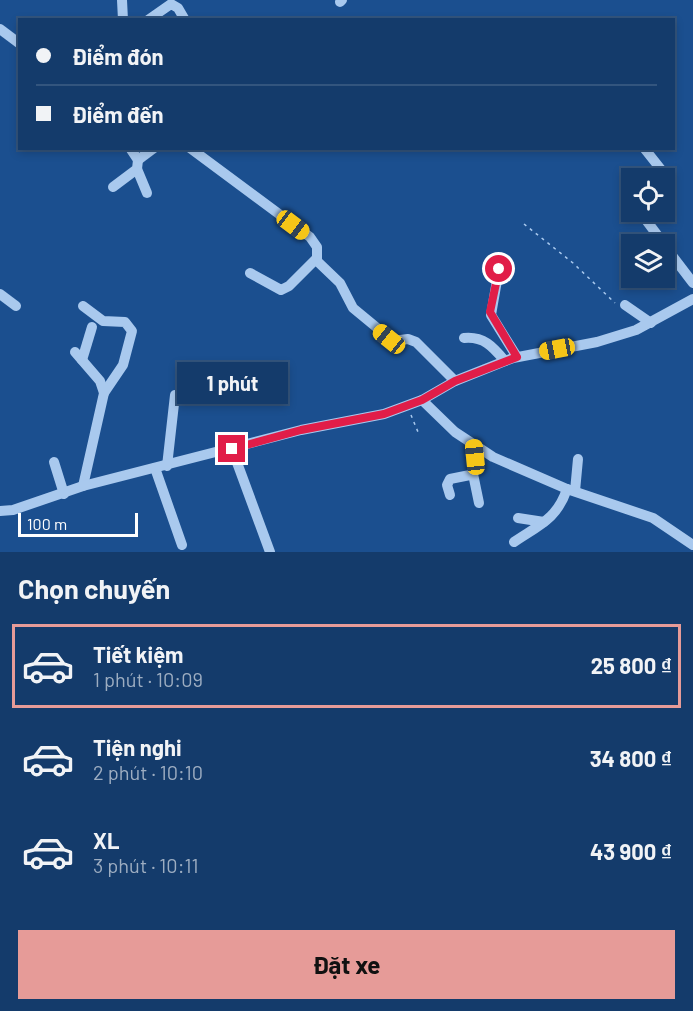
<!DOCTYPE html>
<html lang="vi">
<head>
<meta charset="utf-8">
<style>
	:root { --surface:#143b6b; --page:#214673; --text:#f1f3f6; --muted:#9dadc1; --line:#33557e; --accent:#e69b98 }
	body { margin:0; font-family:Barlow,sans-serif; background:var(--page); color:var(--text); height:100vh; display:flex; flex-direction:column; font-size:22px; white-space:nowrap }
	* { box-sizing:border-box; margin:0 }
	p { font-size:20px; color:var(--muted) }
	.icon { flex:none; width:33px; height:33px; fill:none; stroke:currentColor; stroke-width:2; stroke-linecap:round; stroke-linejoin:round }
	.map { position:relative; height:552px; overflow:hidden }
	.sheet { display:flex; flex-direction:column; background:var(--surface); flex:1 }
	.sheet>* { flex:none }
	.top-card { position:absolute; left:18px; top:18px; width:657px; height:132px; border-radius:0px; box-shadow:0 3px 9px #0003,0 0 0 2px var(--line); display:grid; align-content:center; height:132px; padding:0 18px; background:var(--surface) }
	.tools { position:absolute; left:621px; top:168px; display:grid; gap:12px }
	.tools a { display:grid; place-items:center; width:54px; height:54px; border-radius:0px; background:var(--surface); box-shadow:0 3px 9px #0003,0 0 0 2px var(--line); font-size:30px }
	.scale { position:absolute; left:18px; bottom:15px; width:120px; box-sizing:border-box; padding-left:6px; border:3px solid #fff; border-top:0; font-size:16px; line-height:21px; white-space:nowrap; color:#fff; -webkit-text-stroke:4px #1b4f8f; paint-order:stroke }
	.end { position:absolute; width:27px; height:27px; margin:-14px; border:8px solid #e11d48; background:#fff; box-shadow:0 0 0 3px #fff }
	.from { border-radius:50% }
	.bubble { position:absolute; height:42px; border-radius:0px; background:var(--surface); box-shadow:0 3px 9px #0003,0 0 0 2px var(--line); font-size:20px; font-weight:700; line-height:42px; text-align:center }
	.car { position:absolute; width:18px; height:36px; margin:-18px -9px; border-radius:8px; box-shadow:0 0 4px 2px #0007; background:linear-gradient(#f5c518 24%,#345 0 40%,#f5c518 0 76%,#345 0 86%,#f5c518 0) }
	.top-card b { display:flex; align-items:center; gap:21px; height:57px; font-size:22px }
	.top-card b+b { border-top:2px solid var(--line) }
	.top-card i { width:15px; height:15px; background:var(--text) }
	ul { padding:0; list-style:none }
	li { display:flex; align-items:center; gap:18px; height:84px; margin:0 12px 9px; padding:0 6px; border:3px solid transparent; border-radius:0px }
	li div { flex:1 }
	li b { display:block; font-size:22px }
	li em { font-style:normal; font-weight:700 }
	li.active { border-color:var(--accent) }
	li>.icon { width:54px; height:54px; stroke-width:1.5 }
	h2 { padding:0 18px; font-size:27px; line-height:72px }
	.primary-button { display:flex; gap:12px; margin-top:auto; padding:12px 18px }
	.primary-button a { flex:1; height:69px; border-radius:0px; background:var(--accent); color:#111; font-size:24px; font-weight:700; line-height:69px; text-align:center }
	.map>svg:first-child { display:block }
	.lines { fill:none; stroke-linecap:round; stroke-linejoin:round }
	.path { stroke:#a9c9ee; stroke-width:1.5; stroke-dasharray:3 4.5; stroke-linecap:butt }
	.minor { stroke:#a9c9ee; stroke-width:10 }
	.route { stroke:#e11d48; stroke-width:8 }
</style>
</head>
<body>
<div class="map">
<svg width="693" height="552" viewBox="0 0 693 552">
	<rect width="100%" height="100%" fill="#1b4f8f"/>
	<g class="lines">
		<g class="path">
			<path d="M 524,224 L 573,263 L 615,303"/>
			<path d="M 411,415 L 418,432"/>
		</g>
		<g class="minor">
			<path d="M 122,0 L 123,20"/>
			<path d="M 340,2 L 342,0"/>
			<path d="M 148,20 L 171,4 L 178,8 L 185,20"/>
			<path d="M 0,29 L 20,44"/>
			<path d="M 190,148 L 310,237 L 317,247 L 317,261 L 340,283 L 353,308 L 393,341 L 408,339 L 416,342 L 455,381"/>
			<path d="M 644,148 L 667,177 L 668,182 L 664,187"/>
			<path d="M 138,160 L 154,148"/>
			<path d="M 137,169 L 147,193"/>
			<path d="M 113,187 L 137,169 L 138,160 L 130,148"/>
			<path d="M 640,212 L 664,244"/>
			<path d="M 664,245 L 693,283"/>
			<path d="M 499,269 L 491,315 L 517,357"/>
			<path d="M 250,273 L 281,290 L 289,286 L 317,258"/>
			<path d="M 0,294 L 16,306"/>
			<path d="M 625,305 L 651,323"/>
			<path d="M 83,306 L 103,321 L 125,322 L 132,331 L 123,365 L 104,393"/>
			<path d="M 464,338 C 484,336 493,347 505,361"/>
			<path d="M 75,352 L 100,381 L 104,393 L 83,486"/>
			<path d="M 82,360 L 92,327"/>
			<path d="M 422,400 L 455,432 L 493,457 L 567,489 L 653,518 L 693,545"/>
			<path d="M 232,449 L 270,552"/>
			<path d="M 54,462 L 64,494"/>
			<path d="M 167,466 L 175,395"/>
			<path d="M 155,468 L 182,545"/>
			<path d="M 473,474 L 479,503"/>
			<path d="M 575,491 L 578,459"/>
			<path d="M 450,495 L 447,485 L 450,479 L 470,475 L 475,471 L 473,445"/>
			<path d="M 0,511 L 13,510 L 83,486 L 301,430 L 384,414 L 422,400 L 455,381 L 513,358 L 597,342 L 636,330 L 693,299"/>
			<path d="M 518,518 L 544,522"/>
			<path d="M 514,542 C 539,525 557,519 567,489"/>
		</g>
	</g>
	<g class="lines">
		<path class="route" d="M 232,449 L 301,430 L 384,414 L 422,400 L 455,381 L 517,357 L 490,312 L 499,269"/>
	</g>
</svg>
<div class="tools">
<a><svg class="icon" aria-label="locate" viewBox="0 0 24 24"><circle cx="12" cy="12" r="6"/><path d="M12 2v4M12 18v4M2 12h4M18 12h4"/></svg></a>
<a><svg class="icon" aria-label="layers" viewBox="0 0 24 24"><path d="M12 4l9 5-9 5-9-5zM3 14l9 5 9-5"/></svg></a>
</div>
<div class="scale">100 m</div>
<i class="end from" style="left:499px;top:269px"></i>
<i class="end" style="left:232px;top:449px"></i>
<div class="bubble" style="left:177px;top:362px;width:111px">1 phút</div>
<i class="car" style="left:293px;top:225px;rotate:127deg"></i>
<i class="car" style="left:389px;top:339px;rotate:309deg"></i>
<i class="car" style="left:557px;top:349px;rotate:259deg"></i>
<i class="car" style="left:475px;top:457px;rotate:354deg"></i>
<div class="top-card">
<b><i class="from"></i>Điểm đón</b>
<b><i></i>Điểm đến</b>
</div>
</div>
<section class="sheet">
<h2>Chọn chuyến</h2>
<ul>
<li class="active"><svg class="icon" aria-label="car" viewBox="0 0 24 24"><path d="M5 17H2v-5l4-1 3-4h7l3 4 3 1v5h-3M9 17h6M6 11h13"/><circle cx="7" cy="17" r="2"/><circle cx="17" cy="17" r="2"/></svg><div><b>Tiết kiệm</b><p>1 phút · 10:09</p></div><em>25 800 ₫</em></li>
<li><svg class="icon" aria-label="car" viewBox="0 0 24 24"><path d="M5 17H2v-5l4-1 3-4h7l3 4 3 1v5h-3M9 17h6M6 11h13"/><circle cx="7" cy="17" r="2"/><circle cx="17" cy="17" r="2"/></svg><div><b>Tiện nghi</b><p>2 phút · 10:10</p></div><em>34 800 ₫</em></li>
<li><svg class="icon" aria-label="car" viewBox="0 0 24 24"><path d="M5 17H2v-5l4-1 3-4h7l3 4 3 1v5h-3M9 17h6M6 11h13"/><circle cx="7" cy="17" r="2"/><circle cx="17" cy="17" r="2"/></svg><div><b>XL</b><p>3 phút · 10:11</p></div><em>43 900 ₫</em></li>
</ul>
<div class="primary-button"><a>Đặt xe</a></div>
</section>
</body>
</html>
